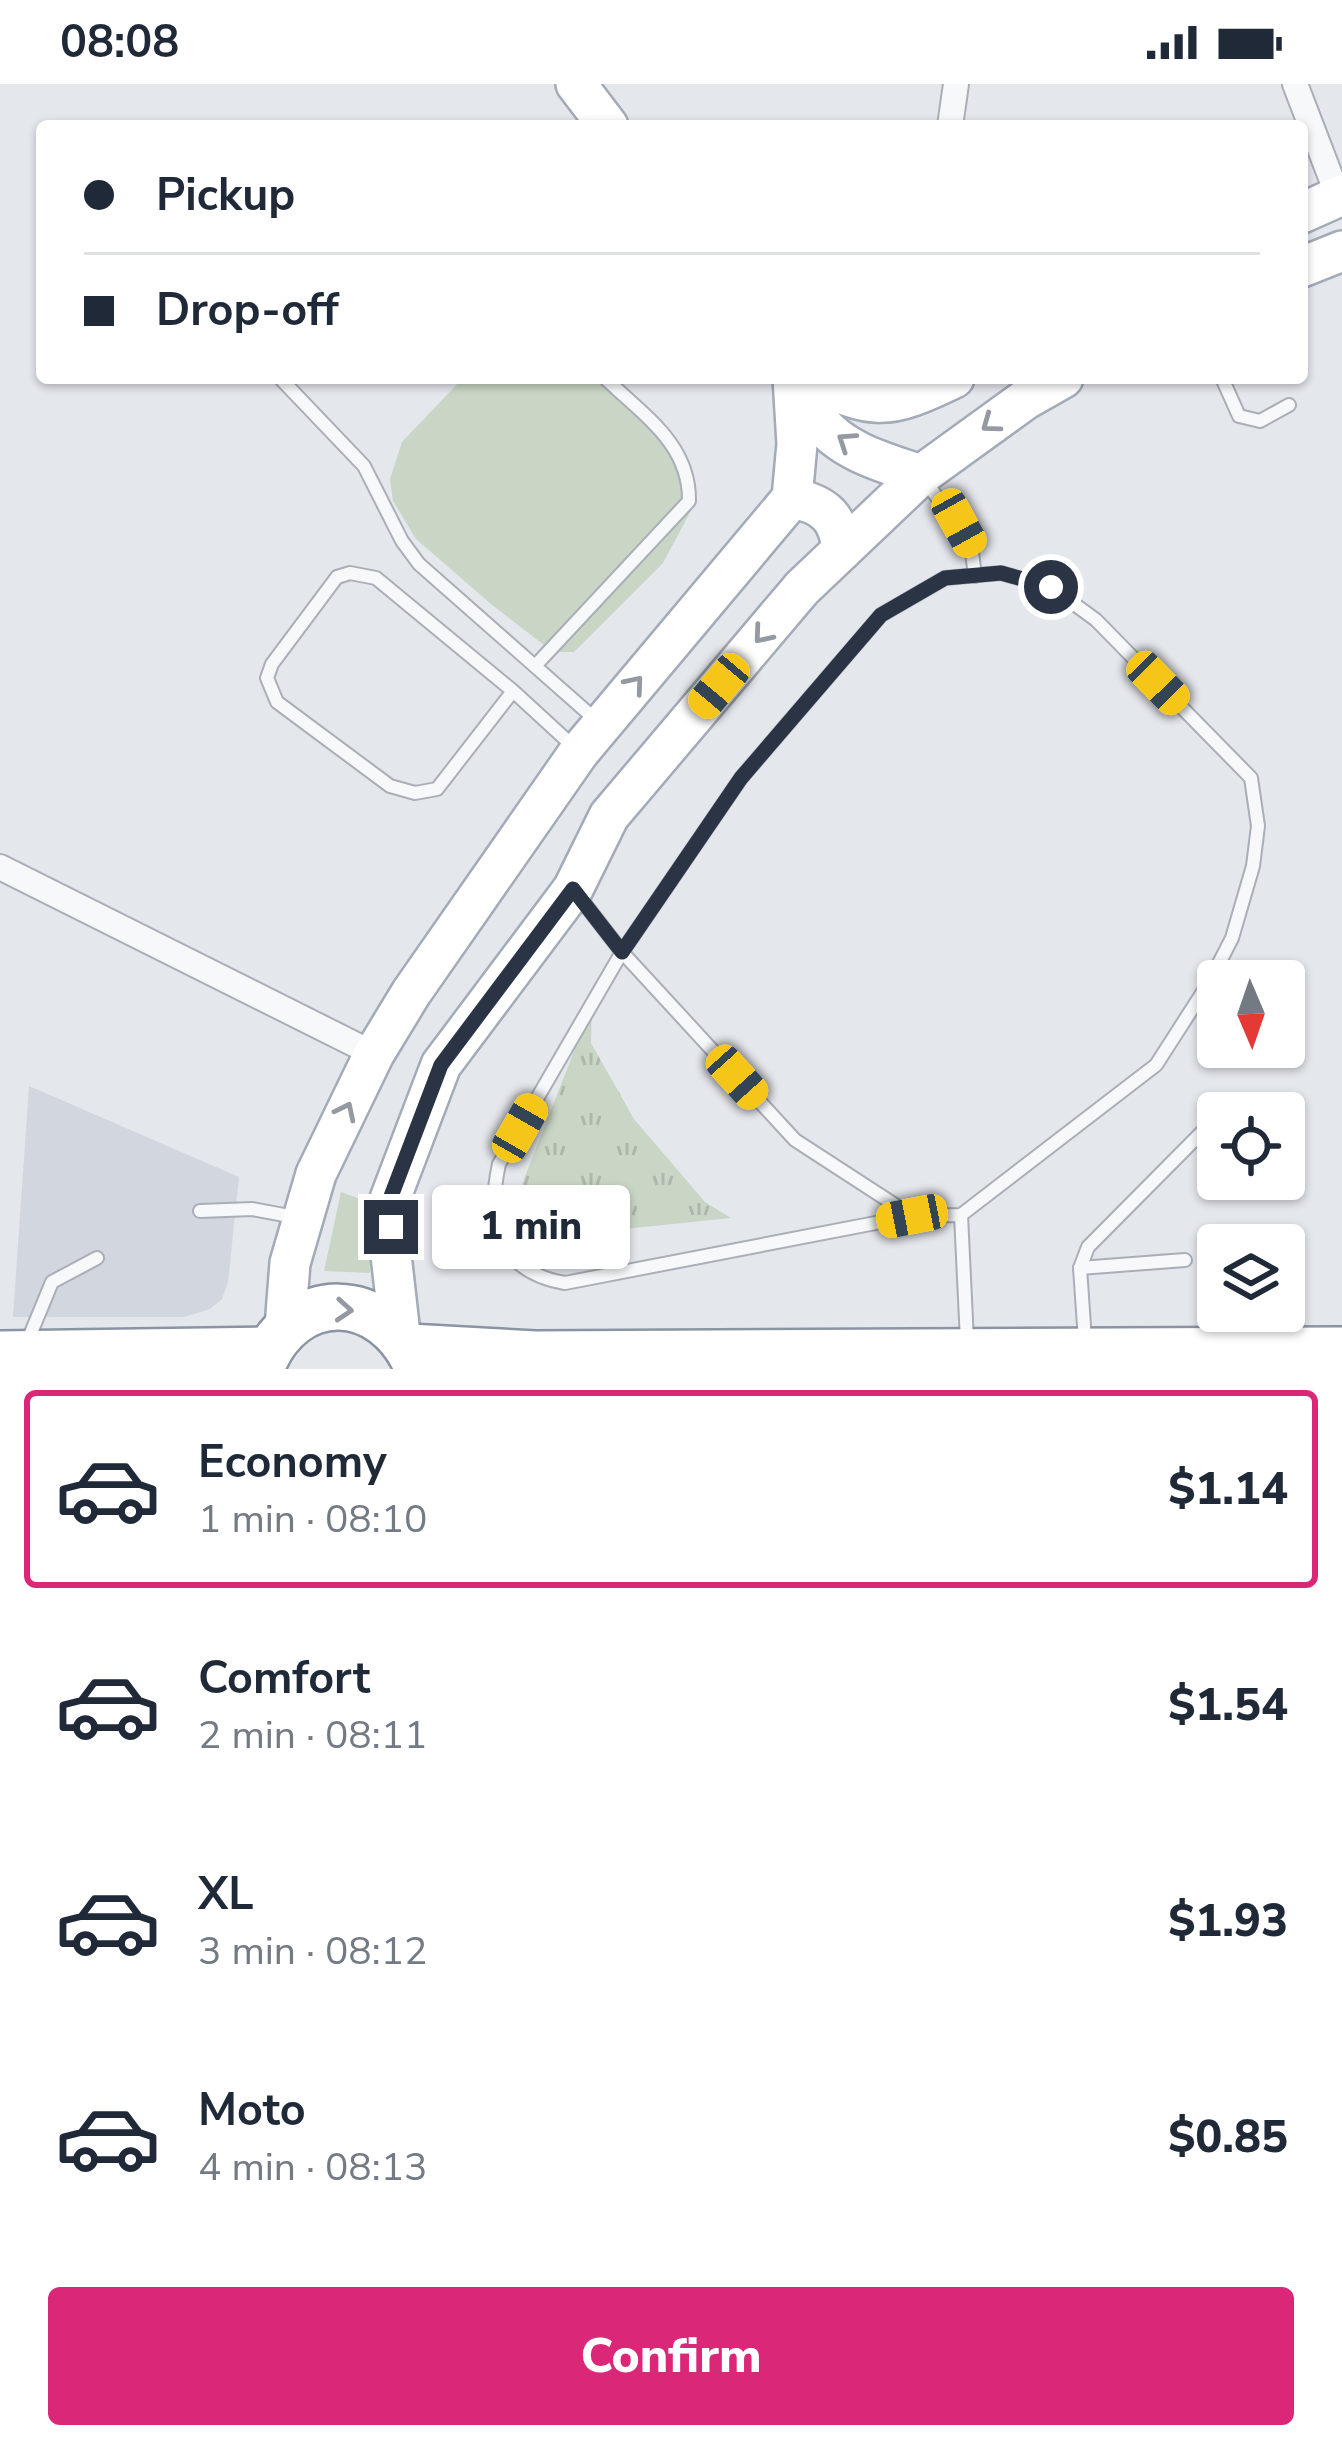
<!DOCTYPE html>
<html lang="en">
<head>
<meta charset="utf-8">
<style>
	:root { --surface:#fff; --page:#f2f2f3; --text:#1f2937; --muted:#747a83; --line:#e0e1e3; --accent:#db2777 }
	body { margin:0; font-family:"Nunito Sans",sans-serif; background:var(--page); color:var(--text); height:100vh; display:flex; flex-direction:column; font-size:45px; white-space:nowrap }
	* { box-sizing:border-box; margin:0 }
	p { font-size:39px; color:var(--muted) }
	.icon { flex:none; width:66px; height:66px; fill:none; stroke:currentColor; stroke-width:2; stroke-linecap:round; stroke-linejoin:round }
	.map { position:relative; height:1285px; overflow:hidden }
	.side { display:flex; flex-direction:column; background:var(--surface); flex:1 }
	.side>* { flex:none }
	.hud { position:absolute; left:36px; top:36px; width:1272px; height:264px; border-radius:12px; box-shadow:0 3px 9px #0004; display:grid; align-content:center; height:264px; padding:0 48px; background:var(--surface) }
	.needle { width:78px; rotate:178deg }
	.fabs { position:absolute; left:1197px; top:876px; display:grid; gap:24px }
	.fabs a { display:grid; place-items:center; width:108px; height:108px; border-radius:12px; background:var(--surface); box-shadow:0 3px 9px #0004; font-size:60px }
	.end { position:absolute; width:54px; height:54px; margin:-27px; border:15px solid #2b3445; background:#fff; box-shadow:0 0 0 6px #fff }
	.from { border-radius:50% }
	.bubble { position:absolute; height:84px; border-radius:12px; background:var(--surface); box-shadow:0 3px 9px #0004; font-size:39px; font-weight:800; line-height:84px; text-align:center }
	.car { position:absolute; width:36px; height:72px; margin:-36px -18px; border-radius:15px; box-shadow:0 0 9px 3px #0007; background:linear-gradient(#f5c518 24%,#345 0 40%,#f5c518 0 76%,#345 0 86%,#f5c518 0) }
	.hud b { display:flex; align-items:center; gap:42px; height:114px; font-size:45px }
	.hud b+b { border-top:3px solid var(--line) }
	.hud i { width:30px; height:30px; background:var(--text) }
	ul { padding:21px 0 0; list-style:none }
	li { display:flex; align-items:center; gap:36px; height:198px; margin:0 24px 18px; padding:0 24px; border:6px solid transparent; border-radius:12px }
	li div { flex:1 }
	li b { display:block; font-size:45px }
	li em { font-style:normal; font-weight:800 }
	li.active { border-color:var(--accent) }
	li>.icon { width:108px; height:108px; stroke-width:1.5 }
	.button { display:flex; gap:24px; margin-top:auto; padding:24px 48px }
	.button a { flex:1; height:138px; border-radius:12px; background:var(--accent); color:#fff; font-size:48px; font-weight:800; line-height:138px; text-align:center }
	.status { display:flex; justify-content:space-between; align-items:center; height:84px; padding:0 60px; background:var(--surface); direction:ltr }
	.status svg { height:33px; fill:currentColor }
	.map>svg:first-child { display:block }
	.built { fill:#d2d6de }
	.grass { fill:#c9d6c5 }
	.park { fill:url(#park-tufts) }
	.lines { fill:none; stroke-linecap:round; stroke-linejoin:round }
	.lane-casing { stroke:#a9aeb7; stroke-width:16 }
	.street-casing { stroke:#a9aeb7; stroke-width:28 }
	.primary-casing { stroke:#a3abb8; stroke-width:44 }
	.highway-casing { stroke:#8b94a3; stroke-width:50 }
	.lane { stroke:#f7f8fa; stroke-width:12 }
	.street { stroke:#f7f8fa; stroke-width:24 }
	.primary { stroke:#fff; stroke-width:39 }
	.highway { stroke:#fff; stroke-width:45 }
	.oneway { stroke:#959aa2 }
	.route { stroke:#2b3445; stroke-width:15 }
</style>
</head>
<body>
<div class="status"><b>08:08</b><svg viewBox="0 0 49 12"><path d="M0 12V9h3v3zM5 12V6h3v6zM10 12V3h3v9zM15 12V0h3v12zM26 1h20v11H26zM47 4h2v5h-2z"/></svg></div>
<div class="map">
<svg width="1342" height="1285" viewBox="0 0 1342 1285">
	<defs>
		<pattern id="park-tufts" width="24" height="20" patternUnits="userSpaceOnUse" patternTransform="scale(3)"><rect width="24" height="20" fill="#c9d6c5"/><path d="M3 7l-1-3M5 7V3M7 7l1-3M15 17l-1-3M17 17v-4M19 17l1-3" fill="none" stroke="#adb8ab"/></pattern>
	</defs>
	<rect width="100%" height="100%" fill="#e4e7ec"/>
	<path class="built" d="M 29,1002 L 239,1093 L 228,1198 L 222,1215 L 210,1225 L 184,1233 L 13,1233 Z"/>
	<g class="grass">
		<path d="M 463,294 L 592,294 L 659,347 L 691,392 L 695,419 L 663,479 L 574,568 L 553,568 L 491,520 L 416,455 L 393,417 L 390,395 L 402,358 Z"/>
		<path d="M 341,1108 L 368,1118 L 370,1189 L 324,1187 Z"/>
	</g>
	<path class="park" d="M 592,921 L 591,959 L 634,1035 L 705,1118 L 731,1134 L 538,1154 L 514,1121 Z"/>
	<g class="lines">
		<defs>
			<g id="lane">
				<path d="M 280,294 L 364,382 L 402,457 L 419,480 L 596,636"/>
				<path d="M 1222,294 L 1239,332 L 1260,337 L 1289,321"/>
				<path d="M 924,395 L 971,461 L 975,492"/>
				<path d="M 535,582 L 689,417 C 690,360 643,331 605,294"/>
				<path d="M 513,607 L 437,705 L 415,709 L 390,702 L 277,618 L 267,594 L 272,580 L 337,493 L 350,489 L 376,494 L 513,607 L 574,663"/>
				<path d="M 577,810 L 622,868 L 795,1056 L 912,1132 L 961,1131 L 1156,981 L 1210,897 L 1232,854 L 1253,782 L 1258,742 L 1251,694 L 1096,536 L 1051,503 L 1001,489 L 945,494 L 881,531 L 741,694 L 622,868 L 499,1080 C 486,1139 499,1188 565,1199 L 912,1132"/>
				<path d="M 1221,1029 L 1229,1020"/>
				<path d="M 200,1127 L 252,1125 L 300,1134"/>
				<path d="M 961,1131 L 967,1257"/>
				<path d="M 1080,1184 L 1185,1176"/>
				<path d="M 1085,1256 L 1080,1184 L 1088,1163 L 1218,1032"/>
				<path d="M 26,1261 L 52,1198 L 97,1174"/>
			</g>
			<g id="street">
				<path d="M 1295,0 L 1338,112"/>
				<path d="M 950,42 L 956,0"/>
				<path d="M 0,783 L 374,970"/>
			</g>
			<g id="primary">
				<path d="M 576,0 L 608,42"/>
				<path d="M 1302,129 L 1342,111"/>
				<path d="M 1302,183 L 1342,167"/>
				<path d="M 808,294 C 873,327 888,326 954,294"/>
				<path d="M 797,296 C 805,309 811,326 820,338 C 843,368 886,379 921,391"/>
				<path d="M 792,414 C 824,420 839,433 842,466"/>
				<path d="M 285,1243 L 290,1179 L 316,1090 L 374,970 L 411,909 L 579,668 L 792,414 L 797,360 L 793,294"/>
				<path d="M 400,1250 L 391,1171 L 390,1115 L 441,981 L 573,805 L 609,732 L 802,504 L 921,391 L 1026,315 L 1063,294"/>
			</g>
			<g id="highway">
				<path d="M 409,1263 L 535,1270 L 1342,1266"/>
				<path d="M 0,1270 L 268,1266"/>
				<path d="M 261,1285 C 292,1201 385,1204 418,1285"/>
			</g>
		</defs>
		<use href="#lane" class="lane-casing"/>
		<use href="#street" class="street-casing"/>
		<use href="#primary" class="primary-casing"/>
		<use href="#highway" class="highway-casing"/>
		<use href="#lane" class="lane"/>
		<use href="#street" class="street"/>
		<use href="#primary" class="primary"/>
		<use href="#highway" class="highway"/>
	</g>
	<defs><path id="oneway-chevron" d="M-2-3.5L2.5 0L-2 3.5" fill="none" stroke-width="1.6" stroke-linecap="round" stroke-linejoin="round" transform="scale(3)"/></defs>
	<g class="oneway">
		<use href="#oneway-chevron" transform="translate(990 340) rotate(144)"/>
		<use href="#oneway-chevron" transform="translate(846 357) rotate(-146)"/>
		<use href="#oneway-chevron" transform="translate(762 551) rotate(130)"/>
		<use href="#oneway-chevron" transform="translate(635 600) rotate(-50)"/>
		<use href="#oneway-chevron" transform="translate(346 1027) rotate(-64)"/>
		<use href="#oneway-chevron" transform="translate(344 1226) rotate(4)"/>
	</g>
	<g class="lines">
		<path class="route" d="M 391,1143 L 390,1115 L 441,981 L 573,805 L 622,868 L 741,694 L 881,531 L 945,494 L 1001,489 L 1051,503"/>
	</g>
</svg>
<div class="fabs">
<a><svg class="needle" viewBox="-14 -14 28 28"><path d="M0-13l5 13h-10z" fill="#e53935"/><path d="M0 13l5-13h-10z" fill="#747a83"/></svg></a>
<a><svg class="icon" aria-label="locate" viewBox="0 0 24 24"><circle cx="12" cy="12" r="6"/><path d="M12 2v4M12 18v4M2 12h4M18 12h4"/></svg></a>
<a><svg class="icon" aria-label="layers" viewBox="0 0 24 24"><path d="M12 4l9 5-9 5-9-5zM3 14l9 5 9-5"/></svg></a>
</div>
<i class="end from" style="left:1051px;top:503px"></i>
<i class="end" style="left:391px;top:1143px"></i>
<div class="bubble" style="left:432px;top:1101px;width:198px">1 min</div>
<i class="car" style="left:959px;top:439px;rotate:151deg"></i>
<i class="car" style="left:1158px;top:599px;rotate:136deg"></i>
<i class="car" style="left:719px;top:602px;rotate:220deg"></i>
<i class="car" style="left:737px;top:993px;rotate:138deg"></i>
<i class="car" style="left:520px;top:1044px;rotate:30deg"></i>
<i class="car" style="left:912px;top:1132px;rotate:259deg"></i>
<div class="hud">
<b><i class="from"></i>Pickup</b>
<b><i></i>Drop-off</b>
</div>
</div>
<section class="side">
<ul>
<li class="active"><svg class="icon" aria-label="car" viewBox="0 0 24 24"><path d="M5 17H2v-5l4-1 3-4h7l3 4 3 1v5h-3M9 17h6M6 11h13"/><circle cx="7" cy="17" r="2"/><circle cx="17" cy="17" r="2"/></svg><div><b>Economy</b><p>1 min · 08:10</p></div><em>$1.14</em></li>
<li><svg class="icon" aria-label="car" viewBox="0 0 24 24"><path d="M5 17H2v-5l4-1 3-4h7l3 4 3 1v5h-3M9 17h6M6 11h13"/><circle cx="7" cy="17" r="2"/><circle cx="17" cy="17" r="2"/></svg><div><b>Comfort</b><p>2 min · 08:11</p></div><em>$1.54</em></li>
<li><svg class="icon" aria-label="car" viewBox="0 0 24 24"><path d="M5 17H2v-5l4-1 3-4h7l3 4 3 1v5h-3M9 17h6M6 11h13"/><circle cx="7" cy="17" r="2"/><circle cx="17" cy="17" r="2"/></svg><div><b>XL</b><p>3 min · 08:12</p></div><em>$1.93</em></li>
<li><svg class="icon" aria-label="car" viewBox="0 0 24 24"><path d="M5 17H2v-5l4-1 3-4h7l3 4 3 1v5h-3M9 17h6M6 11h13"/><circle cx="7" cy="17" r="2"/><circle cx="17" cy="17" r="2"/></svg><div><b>Moto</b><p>4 min · 08:13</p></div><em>$0.85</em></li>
</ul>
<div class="button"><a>Confirm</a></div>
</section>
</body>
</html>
